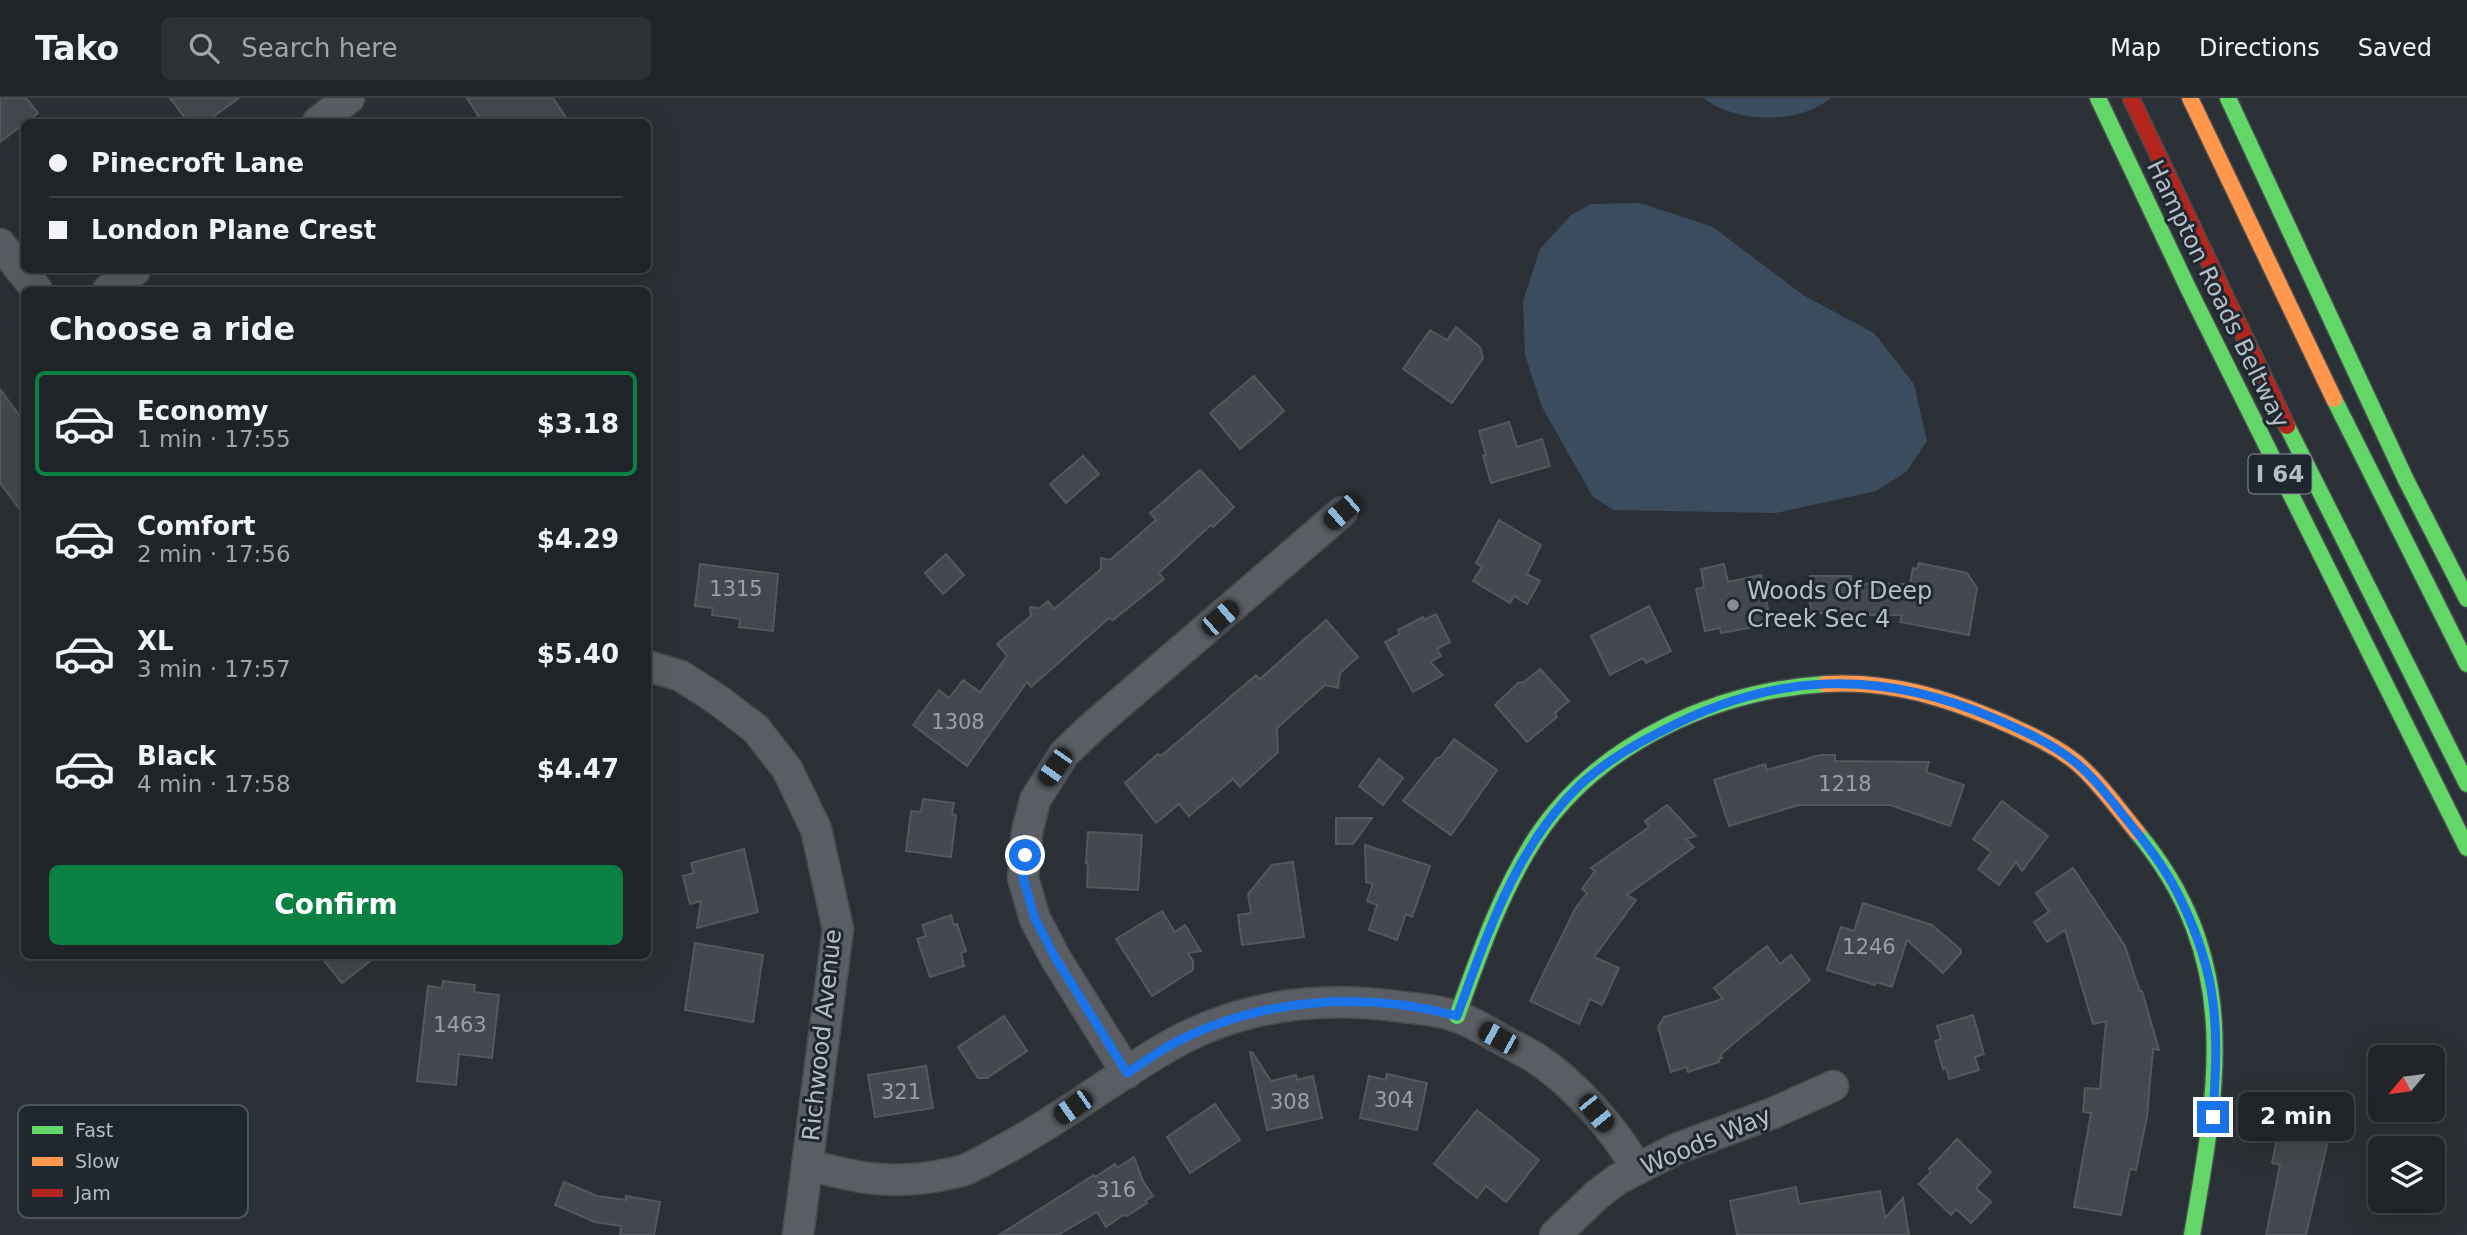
<!DOCTYPE html>
<html lang="en">
<head>
<meta charset="utf-8">
<style>
	:root { --surface:#202428; --page:#2d3034; --text:#f1f3f6; --muted:#a2a4a8; --line:#3d4145; --accent:#0b8043 }
	body { margin:0; font-family:"DejaVu Sans",sans-serif; background:var(--page); color:var(--text); height:100vh; display:flex; flex-direction:column; font-size:26px; white-space:nowrap }
	* { box-sizing:border-box; margin:0 }
	p { font-size:23px; color:var(--muted) }
	.icon { flex:none; width:38px; height:38px; fill:none; stroke:currentColor; stroke-width:2; stroke-linecap:round; stroke-linejoin:round }
	.map { position:relative; flex:1; overflow:hidden }
	.drawer { position:absolute; left:21px; top:189px; width:630px; height:672px; display:flex; flex-direction:column; background:var(--surface); border-radius:10px; box-shadow:0 7px 28px #0002,0 0 0 2px var(--line) }
	.drawer>* { flex:none }
	.banner { position:absolute; left:21px; top:21px; width:630px; height:154px; border-radius:10px; box-shadow:0 7px 28px #0002,0 0 0 2px var(--line); display:grid; align-content:center; height:154px; padding:0 28px; background:var(--surface) }
	.needle { width:46px; rotate:241deg }
	.fabs { position:absolute; left:2368px; top:947px; display:grid; gap:14px }
	.fabs a { display:grid; place-items:center; width:77px; height:77px; border-radius:10px; background:var(--surface); box-shadow:0 7px 28px #0002,0 0 0 2px var(--line); font-size:35px }
	.end { position:absolute; width:32px; height:32px; margin:-16px; border:9px solid #1a73e8; background:#fff; box-shadow:0 0 0 4px #fff }
	.from { border-radius:50% }
	.bubble { position:absolute; height:49px; border-radius:10px; background:var(--surface); box-shadow:0 7px 28px #0002,0 0 0 2px var(--line); font-size:23px; font-weight:600; line-height:49px; text-align:center }
	.car { position:absolute; width:21px; height:42px; margin:-21px -10px; border-radius:9px; box-shadow:0 0 5px 2px #0007; background:linear-gradient(#222 24%,#8ab4d8 0 40%,#222 0 76%,#8ab4d8 0 86%,#222 0) }
	.banner b { display:flex; align-items:center; gap:24px; height:66px; font-size:26px }
	.banner b+b { border-top:2px solid var(--line) }
	.banner i { width:18px; height:18px; background:var(--text) }
	ul { padding:0; list-style:none }
	li { display:flex; align-items:center; gap:21px; height:105px; margin:0 14px 10px; padding:0 14px; border:4px solid transparent; border-radius:10px }
	li div { flex:1 }
	li b { display:block; font-size:26px }
	li em { font-style:normal; font-weight:600 }
	li.active { border-color:var(--accent) }
	li>.icon { width:63px; height:63px; stroke-width:1.5 }
	h2 { padding:0 28px; font-size:32px; line-height:84px }
	.action { display:flex; gap:14px; margin-top:auto; padding:14px 28px }
	.action a { flex:1; height:80px; border-radius:10px; background:var(--accent); color:#fff; font-size:28px; font-weight:600; line-height:80px; text-align:center }
	header { display:flex; align-items:center; gap:42px; box-sizing:border-box; height:98px; padding:0 35px; background:var(--surface); border-bottom:2px solid var(--line) }
	header strong { font-size:33px }
	nav { display:flex; gap:38px; margin-inline-start:auto; font-size:24px }
	.search { width:490px; height:63px; background:var(--page); display:flex; align-items:center; gap:18px; box-sizing:border-box; padding:0 24px; border-radius:10px; color:var(--muted); font-size:26px }
	.map>svg:first-child { display:block }
	.water { fill:#3b4c5e }
	.building { fill:#44484e; stroke:#52585d; stroke-width:2 }
	.lines { fill:none; stroke-linecap:round; stroke-linejoin:round }
	.street-casing { stroke:#484c51; stroke-width:33 }
	.fast-casing { stroke:#484c51; stroke-width:19 }
	.slow-casing { stroke:#484c51; stroke-width:19 }
	.jam-casing { stroke:#484c51; stroke-width:19 }
	.street { stroke:#5a5e64; stroke-width:30 }
	.fast { stroke:#63d668; stroke-width:16 }
	.slow { stroke:#ff974d; stroke-width:16 }
	.jam { stroke:#b3261e; stroke-width:16 }
	.route { stroke:#1a73e8; stroke-width:9 }
	.poi-dot { fill:#858c94; stroke:#1e2730; stroke-width:2.5 }
	.labels { text-anchor:middle; dominant-baseline:central; stroke-width:6; stroke-linejoin:round; paint-order:stroke }
	.number-label { font-size:21px; fill:#99a0a8 }
	.shield { fill:#1e2730; stroke:#889099; stroke-width:2 }
	.shield-label { font-size:23px; font-weight:bold; fill:#b5bdc6 }
	.street-label { font-size:24px; fill:#b5bdc6; stroke:#1e2730 }
	.poi-label { font-size:24px; fill:#b5bdc6; stroke:#1e2730; text-anchor:start }
	.key { fill:#1e2730; stroke:#4b545d; stroke-width:2 }
	.key-label { font-size:19px; fill:#b5bdc6 }
</style>
</head>
<body>
<header>
<strong>Tako</strong>
<div class="search"><svg class="icon" aria-label="search" viewBox="0 0 24 24"><circle cx="10" cy="10" r="6"/><path d="M15 15l6 6"/></svg>Search here</div>
<nav><a>Map</a><a>Directions</a><a>Saved</a></nav>
</header>
<div class="map">
<svg width="2467" height="1137" viewBox="0 0 2467 1137">
	<rect width="100%" height="100%" fill="#2b3036"/>
	<g class="water">
		<path d="M 1704,0 L 1830,0 C 1801,27 1734,25 1704,0 Z"/>
		<path d="M 1640,105 L 1713,129 L 1803,197 L 1874,235 L 1914,286 L 1927,343 L 1906,374 L 1876,393 L 1776,415 L 1614,412 L 1593,399 L 1542,309 L 1525,257 L 1523,203 L 1540,151 L 1571,117 L 1591,106 Z"/>
	</g>
	<g class="building">
		<path d="M 0,0 L 26,0 L 38,15 L 0,44 Z"/>
		<path d="M 170,0 L 239,0 L 206,24 L 188,24 Z"/>
		<path d="M 467,0 L 553,0 L 569,24 L 482,24 Z"/>
		<path d="M 1456,229 L 1480,249 L 1483,260 L 1452,305 L 1403,271 L 1430,232 L 1447,242 Z"/>
		<path d="M 1254,278 L 1284,313 L 1240,351 L 1210,315 Z"/>
		<path d="M 0,291 L 24,324 L 24,417 L 0,385 Z"/>
		<path d="M 1509,324 L 1517,349 L 1542,341 L 1550,368 L 1491,385 L 1483,358 L 1486,357 L 1479,333 Z"/>
		<path d="M 1083,358 L 1099,376 L 1066,405 L 1050,386 Z"/>
		<path d="M 1200,372 L 1234,409 L 1213,429 L 1211,427 L 1159,475 L 1164,481 L 1113,522 L 1109,520 L 1031,589 L 1027,584 L 967,668 L 913,627 L 939,592 L 949,600 L 963,582 L 980,594 L 1007,558 L 997,546 L 1031,518 L 1030,509 L 1040,510 L 1048,503 L 1054,511 L 1101,471 L 1101,460 L 1110,462 L 1156,422 L 1150,415 Z"/>
		<path d="M 1499,422 L 1541,447 L 1527,476 L 1540,483 L 1527,506 L 1514,498 L 1510,505 L 1473,483 L 1482,469 L 1476,465 Z"/>
		<path d="M 946,456 L 964,477 L 943,496 L 925,475 Z"/>
		<path d="M 1919,465 L 1967,475 L 1977,490 L 1969,537 L 1900,524 L 1902,517 L 1834,517 L 1834,515 L 1810,515 L 1810,478 L 1851,478 L 1851,486 L 1910,486 L 1913,470 L 1917,471 Z"/>
		<path d="M 700,466 L 778,476 L 773,533 L 739,529 L 740,521 L 712,517 L 713,510 L 695,508 Z"/>
		<path d="M 1724,466 L 1728,484 L 1761,477 L 1771,526 L 1721,535 L 1720,530 L 1705,533 L 1696,491 L 1704,489 L 1701,471 Z"/>
		<path d="M 1649,508 L 1671,553 L 1646,565 L 1643,560 L 1610,577 L 1591,538 Z"/>
		<path d="M 1436,516 L 1450,544 L 1437,551 L 1441,558 L 1430,564 L 1443,577 L 1413,594 L 1385,544 L 1400,536 L 1398,532 L 1423,519 L 1424,522 Z"/>
		<path d="M 1326,522 L 1358,559 L 1340,575 L 1338,590 L 1325,587 L 1277,630 L 1278,654 L 1240,689 L 1233,681 L 1189,718 L 1179,706 L 1156,725 L 1125,685 L 1158,656 L 1161,658 L 1256,577 L 1260,581 Z"/>
		<path d="M 1540,571 L 1569,603 L 1555,615 L 1557,619 L 1527,644 L 1495,607 L 1518,585 L 1524,584 Z"/>
		<path d="M 1454,641 L 1497,672 L 1451,737 L 1403,703 L 1437,660 L 1441,659 Z"/>
		<path d="M 1820,657 L 1835,657 L 1835,663 L 1929,664 L 1926,674 L 1964,687 L 1950,728 L 1890,707 L 1799,707 L 1729,728 L 1714,682 L 1765,666 L 1767,672 Z"/>
		<path d="M 1379,661 L 1403,680 L 1383,707 L 1359,688 Z"/>
		<path d="M 923,701 L 954,705 L 952,716 L 956,717 L 951,759 L 906,753 L 911,713 L 921,714 Z"/>
		<path d="M 2002,703 L 2048,738 L 2022,773 L 2016,764 L 1999,787 L 1978,771 L 1991,754 L 1973,741 Z"/>
		<path d="M 1667,707 L 1696,738 L 1686,741 L 1694,749 L 1627,797 L 1636,802 L 1594,859 L 1619,870 L 1602,907 L 1590,901 L 1579,926 L 1530,903 L 1575,811 L 1587,795 L 1582,791 L 1595,773 L 1591,770 L 1649,729 L 1645,723 Z"/>
		<path d="M 1336,720 L 1372,720 L 1353,746 L 1336,746 Z"/>
		<path d="M 1088,734 L 1142,737 L 1138,792 L 1087,789 L 1088,765 L 1086,765 Z"/>
		<path d="M 1365,747 L 1430,768 L 1412,819 L 1406,816 L 1397,842 L 1369,832 L 1377,807 L 1367,803 L 1373,786 L 1366,784 Z"/>
		<path d="M 744,751 L 758,814 L 697,830 L 701,803 L 690,806 L 683,778 L 694,775 L 691,765 Z"/>
		<path d="M 1293,764 L 1304,839 L 1242,847 L 1238,817 L 1251,815 L 1248,796 L 1272,767 Z"/>
		<path d="M 2073,770 L 2125,848 L 2135,879 L 2140,893 L 2142,893 L 2159,952 L 2153,951 L 2147,1018 L 2136,1072 L 2130,1071 L 2121,1117 L 2074,1109 L 2091,1015 L 2083,1014 L 2085,990 L 2100,991 L 2106,923 L 2093,926 L 2065,832 L 2047,844 L 2034,824 L 2049,814 L 2036,795 Z"/>
		<path d="M 1863,805 L 1932,827 L 1961,852 L 1961,855 L 1943,875 L 1907,842 L 1892,889 L 1876,884 L 1875,887 L 1827,872 L 1841,829 L 1854,833 Z"/>
		<path d="M 1162,813 L 1175,834 L 1185,827 L 1201,853 L 1188,855 L 1193,863 L 1193,872 L 1152,898 L 1116,841 Z"/>
		<path d="M 951,817 L 954,827 L 957,826 L 966,853 L 961,855 L 964,868 L 930,879 L 917,841 L 926,838 L 922,827 Z"/>
		<path d="M 695,845 L 763,857 L 753,924 L 685,912 Z"/>
		<path d="M 1767,848 L 1780,866 L 1791,857 L 1810,882 L 1721,956 L 1722,960 L 1718,961 L 1719,964 L 1688,974 L 1686,969 L 1671,974 L 1658,929 L 1664,919 L 1723,901 L 1714,890 Z"/>
		<path d="M 320,858 L 377,858 L 342,885 Z"/>
		<path d="M 443,883 L 475,887 L 474,894 L 499,897 L 492,960 L 459,956 L 456,987 L 417,983 L 428,888 L 442,890 Z"/>
		<path d="M 1973,917 L 1984,956 L 1975,959 L 1979,972 L 1949,981 L 1946,970 L 1943,971 L 1935,943 L 1941,941 L 1937,928 Z"/>
		<path d="M 1004,918 L 1027,953 L 987,980 L 978,980 L 958,949 Z"/>
		<path d="M 1250,954 L 1252,954 L 1271,983 L 1296,977 L 1297,982 L 1313,978 L 1322,1020 L 1267,1032 Z"/>
		<path d="M 926,968 L 933,1010 L 875,1019 L 868,977 Z"/>
		<path d="M 1387,976 L 1427,985 L 1417,1032 L 1360,1020 L 1369,978 L 1386,982 Z"/>
		<path d="M 1215,1006 L 1240,1042 L 1190,1075 L 1167,1039 Z"/>
		<path d="M 1477,1012 L 1539,1062 L 1506,1104 L 1486,1088 L 1477,1100 L 1434,1066 Z"/>
		<path d="M 2280,1027 L 2329,1038 L 2306,1137 L 2266,1137 L 2280,1067 L 2272,1065 Z"/>
		<path d="M 1957,1041 L 1991,1074 L 1976,1090 L 1991,1104 L 1971,1125 L 1956,1111 L 1951,1117 L 1919,1086 L 1931,1074 L 1929,1071 Z"/>
		<path d="M 1134,1059 L 1143,1083 L 1153,1098 L 1145,1103 L 1147,1105 L 1127,1118 L 1123,1117 L 1106,1129 L 1097,1114 L 1058,1137 L 999,1137 L 1094,1077 L 1095,1079 L 1115,1066 L 1117,1070 Z"/>
		<path d="M 564,1084 L 597,1098 L 626,1102 L 626,1098 L 660,1104 L 654,1137 L 620,1137 L 621,1128 L 595,1124 L 555,1107 Z"/>
		<path d="M 1796,1089 L 1799,1106 L 1880,1093 L 1885,1120 L 1903,1100 L 1909,1137 L 1737,1137 L 1730,1103 Z"/>
	</g>
	<g class="lines">
		<defs>
			<g id="street">
				<path d="M 318,24 L 349,0"/>
				<path d="M 0,146 L 37,192"/>
				<path d="M 108,192 L 135,172"/>
				<path d="M 648,568 L 681,578 L 718,602 L 756,631 L 787,671 L 816,731 L 838,831 L 798,1137"/>
				<path d="M 1127,975 L 1056,861 L 1035,821 L 1023,780 L 1027,734 L 1035,702 L 1064,656 L 1091,630 L 1342,414"/>
				<path d="M 808,1067 C 854,1079 889,1087 938,1078 C 946,1076 956,1075 964,1072 C 977,1067 989,1059 1001,1053 C 1062,1021 1116,977 1176,944 C 1246,906 1325,898 1402,909 C 1420,911 1438,912 1454,918 C 1469,922 1483,931 1497,939 C 1509,946 1522,952 1534,959 C 1573,984 1615,1031 1637,1071"/>
				<path d="M 1555,1137 L 1598,1096 L 1618,1081 L 1676,1051 L 1773,1015 L 1833,988"/>
			</g>
			<g id="fast">
				<path d="M 2098,0 L 2189,192 L 2467,750"/>
				<path d="M 2228,0 L 2406,382 L 2467,501"/>
				<path d="M 2334,301 L 2467,566"/>
				<path d="M 2287,328 L 2467,686"/>
				<path d="M 2137,734 C 2243,862 2218,987 2192,1137"/>
				<path d="M 1457,918 C 1479,857 1501,793 1537,738 C 1599,645 1715,593 1825,586"/>
			</g>
			<g id="slow">
				<path d="M 2190,0 L 2334,301"/>
				<path d="M 1825,586 C 1890,582 1947,600 2007,626 C 2031,637 2056,648 2077,665 C 2100,685 2118,711 2137,734"/>
			</g>
			<path id="jam" d="M 2131,0 L 2287,328"/>
		</defs>
		<use href="#street" class="street-casing"/>
		<use href="#fast" class="fast-casing"/>
		<use href="#slow" class="slow-casing"/>
		<use href="#jam" class="jam-casing"/>
		<use href="#street" class="street"/>
		<use href="#fast" class="fast"/>
		<use href="#slow" class="slow"/>
		<use href="#jam" class="jam"/>
	</g>
	<g class="lines">
		<path class="route" d="M 1025,757 L 1023,780 L 1035,821 L 1056,861 L 1127,975 C 1144,964 1160,952 1178,943 C 1263,900 1365,893 1457,918 C 1487,837 1516,748 1580,687 C 1604,665 1632,648 1660,634 C 1772,574 1880,570 1996,621 C 2024,633 2051,645 2075,664 C 2096,681 2114,706 2131,727 C 2150,750 2168,774 2181,802 C 2196,833 2209,870 2213,905 C 2218,943 2215,981 2213,1019"/>
	</g>
	<circle class="poi-dot" cx="1733" cy="507" r="7"/>
	<g class="labels">
		<g class="number-label">
			<text x="736" y="491">1315</text>
			<text x="958" y="624">1308</text>
			<text x="1845" y="686">1218</text>
			<text x="1869" y="849">1246</text>
			<text x="460" y="927">1463</text>
			<text x="901" y="994">321</text>
			<text x="1394" y="1002">304</text>
			<text x="1290" y="1004">308</text>
			<text x="1116" y="1092">316</text>
		</g>
		<rect class="shield" x="2248.5" y="356.5" width="63" height="39" rx="5"/>
		<g class="shield-label">
			<text x="2280" y="376">I 64</text>
		</g>
		<g class="street-label">
			<text transform="translate(2218 196) rotate(64)">Hampton Roads Beltway</text>
			<text transform="translate(822 937) rotate(-84)">Richwood Avenue</text>
			<text transform="translate(1706 1043) rotate(-23)">Woods Way</text>
		</g>
		<g class="poi-label">
			<text x="1747" y="493">Woods Of Deep<tspan x="1747" dy="28">Creek Sec 4</tspan></text>
		</g>
	</g>
	<rect x="18" y="1007" width="230" height="113" rx="10" class="key"/>
	<rect x="32" y="1028" width="31" height="8" fill="#63d668"/>
	<rect x="32" y="1059" width="31" height="9" fill="#ff974d"/>
	<rect x="32" y="1091" width="31" height="8" fill="#b3261e"/>
	<g class="key-label">
		<text x="75" y="1039">Fast</text>
		<text x="75" y="1070">Slow</text>
		<text x="75" y="1102">Jam</text>
	</g>
</svg>
<div class="fabs">
<a><svg class="needle" viewBox="-14 -14 28 28"><path d="M0-13l5 13h-10z" fill="#e53935"/><path d="M0 13l5-13h-10z" fill="#a2a4a8"/></svg></a>
<a><svg class="icon" aria-label="layers" viewBox="0 0 24 24"><path d="M12 4l9 5-9 5-9-5zM3 14l9 5 9-5"/></svg></a>
</div>
<i class="end from" style="left:1025px;top:757px"></i>
<i class="end" style="left:2213px;top:1019px"></i>
<div class="bubble" style="left:2238px;top:994px;width:116px">2 min</div>
<i class="car" style="left:1342px;top:414px;rotate:229deg"></i>
<i class="car" style="left:1220px;top:520px;rotate:49deg"></i>
<i class="car" style="left:1055px;top:669px;rotate:215deg"></i>
<i class="car" style="left:1498px;top:940px;rotate:299deg"></i>
<i class="car" style="left:1073px;top:1009px;rotate:235deg"></i>
<i class="car" style="left:1596px;top:1015px;rotate:141deg"></i>
<div class="banner">
<b><i class="from"></i>Pinecroft Lane</b>
<b><i></i>London Plane Crest</b>
</div>
<section class="drawer">
<h2>Choose a ride</h2>
<ul>
<li class="active"><svg class="icon" aria-label="car" viewBox="0 0 24 24"><path d="M5 17H2v-5l4-1 3-4h7l3 4 3 1v5h-3M9 17h6M6 11h13"/><circle cx="7" cy="17" r="2"/><circle cx="17" cy="17" r="2"/></svg><div><b>Economy</b><p>1 min · 17:55</p></div><em>$3.18</em></li>
<li><svg class="icon" aria-label="car" viewBox="0 0 24 24"><path d="M5 17H2v-5l4-1 3-4h7l3 4 3 1v5h-3M9 17h6M6 11h13"/><circle cx="7" cy="17" r="2"/><circle cx="17" cy="17" r="2"/></svg><div><b>Comfort</b><p>2 min · 17:56</p></div><em>$4.29</em></li>
<li><svg class="icon" aria-label="car" viewBox="0 0 24 24"><path d="M5 17H2v-5l4-1 3-4h7l3 4 3 1v5h-3M9 17h6M6 11h13"/><circle cx="7" cy="17" r="2"/><circle cx="17" cy="17" r="2"/></svg><div><b>XL</b><p>3 min · 17:57</p></div><em>$5.40</em></li>
<li><svg class="icon" aria-label="car" viewBox="0 0 24 24"><path d="M5 17H2v-5l4-1 3-4h7l3 4 3 1v5h-3M9 17h6M6 11h13"/><circle cx="7" cy="17" r="2"/><circle cx="17" cy="17" r="2"/></svg><div><b>Black</b><p>4 min · 17:58</p></div><em>$4.47</em></li>
</ul>
<div class="action"><a>Confirm</a></div>
</section>
</div>
</body>
</html>
